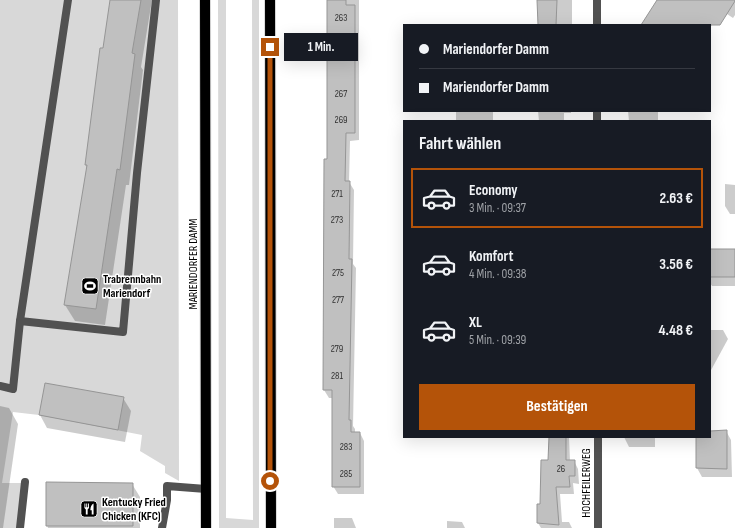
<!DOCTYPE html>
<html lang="de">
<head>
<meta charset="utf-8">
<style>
	:root { --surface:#171b24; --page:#242831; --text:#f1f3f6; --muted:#9ea1a6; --line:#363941; --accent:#b45309 }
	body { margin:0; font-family:"Sofia Sans Condensed",sans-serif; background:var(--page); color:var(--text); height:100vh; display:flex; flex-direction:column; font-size:15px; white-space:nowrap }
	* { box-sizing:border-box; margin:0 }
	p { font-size:13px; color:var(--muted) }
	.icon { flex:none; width:22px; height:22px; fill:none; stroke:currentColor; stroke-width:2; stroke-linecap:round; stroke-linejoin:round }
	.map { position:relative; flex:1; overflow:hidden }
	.drawer { position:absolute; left:403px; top:120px; width:308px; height:318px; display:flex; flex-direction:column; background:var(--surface); border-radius:0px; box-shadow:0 4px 16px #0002 }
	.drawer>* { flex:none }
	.banner { position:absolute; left:403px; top:24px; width:308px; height:88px; border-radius:0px; box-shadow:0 4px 16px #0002; display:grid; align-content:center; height:88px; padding:0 16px; background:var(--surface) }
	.end { position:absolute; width:18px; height:18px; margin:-9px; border:5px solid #b45309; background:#fff; box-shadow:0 0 0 2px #fff }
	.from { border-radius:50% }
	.bubble { position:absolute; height:28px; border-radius:0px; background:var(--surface); box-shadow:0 4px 16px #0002; font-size:13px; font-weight:700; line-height:28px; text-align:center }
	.banner b { display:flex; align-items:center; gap:14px; height:38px; font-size:15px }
	.banner b+b { border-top:1px solid var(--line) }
	.banner i { width:10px; height:10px; background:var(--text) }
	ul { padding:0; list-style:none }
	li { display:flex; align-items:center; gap:12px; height:60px; margin:0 8px 6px; padding:0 8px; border:2px solid transparent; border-radius:0px }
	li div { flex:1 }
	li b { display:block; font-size:15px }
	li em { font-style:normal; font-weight:700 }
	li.active { border-color:var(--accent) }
	li>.icon { width:36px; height:36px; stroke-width:1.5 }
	h2 { padding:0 16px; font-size:18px; line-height:48px }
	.action { display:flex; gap:8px; margin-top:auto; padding:8px 16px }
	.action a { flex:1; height:46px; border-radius:0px; background:var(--accent); color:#fff; font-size:16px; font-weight:700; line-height:46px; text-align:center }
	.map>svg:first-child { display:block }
	.green { fill:#d8d8d8 }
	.shadow { fill:#0003 }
	.building { fill:#c0c0c0; stroke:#959595 }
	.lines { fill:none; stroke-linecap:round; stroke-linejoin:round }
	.primary-casing { stroke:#dbdbdb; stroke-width:12 }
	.service { stroke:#515151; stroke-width:8 }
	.minor { stroke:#515151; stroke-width:8 }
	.primary { stroke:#000; stroke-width:10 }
	.route { stroke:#b45309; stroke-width:5 }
	.labels { text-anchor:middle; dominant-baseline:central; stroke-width:3; stroke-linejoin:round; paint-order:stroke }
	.number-label { font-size:10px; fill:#303030 }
	.street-label { font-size:12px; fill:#000; stroke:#fff }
	.poi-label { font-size:12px; font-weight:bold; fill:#000; stroke:#fff; text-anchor:start }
</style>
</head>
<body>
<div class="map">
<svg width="735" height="528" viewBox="0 0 735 528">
	<rect width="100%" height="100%" fill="#fff"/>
	<g class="green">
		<path d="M 0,0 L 178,0 L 179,481 L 165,473 L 165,466 L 140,451 L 142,435 L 39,415 L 13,412 L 2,483 L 23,483 L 18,528 L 0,528 Z"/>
		<path d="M 218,0 L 226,0 L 226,518 L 253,520 L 252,0 L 259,0 L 259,528 L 219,528 Z"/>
	</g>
	<g class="shadow">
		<path d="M 111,0 L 152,0 L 141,67 L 143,70 L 129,185 L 126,185 L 105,325 L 75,321 L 65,305 L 87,168 L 86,164 Z"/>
		<path d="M 328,0 L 359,0 L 359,140 L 350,141 L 349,182 L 354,190 L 353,264 L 356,268 L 353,426 L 355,429 L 355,433 L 360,433 L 364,441 L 364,494 L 338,494 L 333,486 L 333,398 L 329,398 L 324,390 L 328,160 Z"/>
		<rect x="538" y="0" width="34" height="25"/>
		<path d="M 688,0 L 735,0 L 735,15 L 733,18 L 721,10 L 710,28 L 710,25 L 642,25 Z"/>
		<rect x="456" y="111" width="37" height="10"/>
		<path d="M 538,111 L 571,111 L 571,113 L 564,113 L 564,121 L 539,121 Z"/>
		<path d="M 628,111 L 658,111 L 658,121 L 629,121 Z"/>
		<path d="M 725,184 L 735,185 L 735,214 L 730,214 L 725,206 Z"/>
		<path d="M 710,250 L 735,250 L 735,286 L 712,286 L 710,283 Z"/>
		<path d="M 710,330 L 723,330 L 728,339 L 710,372 Z"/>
		<path d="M 123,398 L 131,411 L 125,442 L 47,428 L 40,415 Z"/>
		<path d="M 0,406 L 9,408 L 18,424 L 3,528 L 0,528 Z"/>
		<path d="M 726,431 L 731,440 L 732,477 L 702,477 L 697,468 L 697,437 L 710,437 L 710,432 Z"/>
		<path d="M 550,437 L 569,437 L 570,461 L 574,461 L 578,469 L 579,484 L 573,483 L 574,494 L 560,494 L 562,522 L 569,522 L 572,528 L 541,528 L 538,523 L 549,461 Z"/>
		<path d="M 624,437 L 655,437 L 655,447 L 629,447 Z"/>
		<path d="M 132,484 L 140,497 L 140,528 L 48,528 L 47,525 Z"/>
		<path d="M 334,518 L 352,518 L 356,528 L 334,528 Z"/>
		<path d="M 447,521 L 462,522 L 465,528 L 447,528 Z"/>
	</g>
	<g class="building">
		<path d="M 110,0 L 141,0 L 132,53 L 135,54 L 120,170 L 117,169 L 96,309 L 64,305 L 87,165 L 85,165 L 100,48 L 103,48 Z"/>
		<path d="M 327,0 L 346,0 L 346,5 L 355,5 L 355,133 L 346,133 L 345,181 L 350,181 L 349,259 L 352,259 L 349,420 L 351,420 L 351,432 L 360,432 L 360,487 L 332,487 L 332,390 L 323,390 L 324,159 L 327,159 Z"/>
		<path d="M 537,0 L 557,0 L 556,25 L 538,25 Z"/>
		<path d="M 657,0 L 735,0 L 735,1 L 720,25 L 641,25 Z"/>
		<rect x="710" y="249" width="25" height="28"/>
		<path d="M 45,383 L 124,397 L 118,430 L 39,415 Z"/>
		<path d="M 727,430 L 727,469 L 696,468 L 696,437 L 710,437 L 710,431 Z"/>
		<path d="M 549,437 L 566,437 L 566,460 L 575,460 L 575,476 L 569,476 L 570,487 L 556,487 L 559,525 L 537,523 L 537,504 L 540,504 L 541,460 L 548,460 Z"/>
		<path d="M 46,482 L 133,483 L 133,526 L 46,526 Z"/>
	</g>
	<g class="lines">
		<defs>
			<g id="primary">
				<path d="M 205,0 L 206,528"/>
				<path d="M 270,0 L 271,528"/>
			</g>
		</defs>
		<use href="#primary" class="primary-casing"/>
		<g class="service">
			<path d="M 20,321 L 68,0"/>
			<path d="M 0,386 L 13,389 L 20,321 L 123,332 L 137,173 L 156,0"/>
			<path d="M 20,528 L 25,482"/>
			<path d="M 162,528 L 167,500 L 167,486 L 206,489"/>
		</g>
		<g class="minor">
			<path d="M 597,0 L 597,25"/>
			<path d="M 597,111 L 597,121"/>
			<path d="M 598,437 L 598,528"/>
		</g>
		<use href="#primary" class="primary"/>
	</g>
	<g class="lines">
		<path class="route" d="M 270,47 L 270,481"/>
	</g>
	<defs>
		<symbol id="stadium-square" viewBox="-11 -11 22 22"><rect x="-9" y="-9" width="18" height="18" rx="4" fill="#000" stroke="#fff"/><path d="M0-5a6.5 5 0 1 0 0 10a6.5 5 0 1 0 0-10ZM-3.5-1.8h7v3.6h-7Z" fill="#fff"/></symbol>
		<symbol id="restaurant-square" viewBox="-11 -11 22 22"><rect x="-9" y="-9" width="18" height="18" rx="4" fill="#000" stroke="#fff"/><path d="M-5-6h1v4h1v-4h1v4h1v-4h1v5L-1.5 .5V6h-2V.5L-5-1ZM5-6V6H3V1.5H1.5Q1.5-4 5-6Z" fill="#fff"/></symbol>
	</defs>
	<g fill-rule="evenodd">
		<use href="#stadium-square" x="80" y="276" width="20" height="20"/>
		<use href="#restaurant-square" x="79" y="499" width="20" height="20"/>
	</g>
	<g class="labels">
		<g class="number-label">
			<text x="341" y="18">263</text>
			<text x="341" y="94">267</text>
			<text x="341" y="120">269</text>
			<text x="337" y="194">271</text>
			<text x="337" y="220">273</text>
			<text x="338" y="273">275</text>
			<text x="338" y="300">277</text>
			<text x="337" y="349">279</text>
			<text x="337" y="376">281</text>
			<text x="346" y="447">283</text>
			<text x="561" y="469">26</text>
			<text x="346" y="474">285</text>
		</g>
		<g class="street-label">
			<text transform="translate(193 264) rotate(-90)">MARIENDORFER DAMM</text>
			<text transform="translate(586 483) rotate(-90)">HOCHFEILERWEG</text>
		</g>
		<g class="poi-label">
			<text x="103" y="279">Trabrennbahn<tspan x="103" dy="14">Mariendorf</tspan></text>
			<text x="102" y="502">Kentucky Fried<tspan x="102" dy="14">Chicken (KFC)</tspan></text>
		</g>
	</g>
</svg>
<i class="end from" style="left:270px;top:481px"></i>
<i class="end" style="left:270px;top:47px"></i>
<div class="bubble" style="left:284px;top:33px;width:74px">1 Min.</div>
<div class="banner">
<b><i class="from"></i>Mariendorfer Damm</b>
<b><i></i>Mariendorfer Damm</b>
</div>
<section class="drawer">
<h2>Fahrt wählen</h2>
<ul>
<li class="active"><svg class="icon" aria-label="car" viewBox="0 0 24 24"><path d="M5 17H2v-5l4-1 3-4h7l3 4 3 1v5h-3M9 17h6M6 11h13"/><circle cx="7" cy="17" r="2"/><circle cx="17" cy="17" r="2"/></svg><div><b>Economy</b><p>3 Min. · 09:37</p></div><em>2.63 €</em></li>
<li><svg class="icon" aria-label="car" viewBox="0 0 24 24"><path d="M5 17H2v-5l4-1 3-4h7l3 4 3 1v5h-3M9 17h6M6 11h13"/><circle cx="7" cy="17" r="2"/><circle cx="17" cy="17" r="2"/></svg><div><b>Komfort</b><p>4 Min. · 09:38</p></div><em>3.56 €</em></li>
<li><svg class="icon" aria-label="car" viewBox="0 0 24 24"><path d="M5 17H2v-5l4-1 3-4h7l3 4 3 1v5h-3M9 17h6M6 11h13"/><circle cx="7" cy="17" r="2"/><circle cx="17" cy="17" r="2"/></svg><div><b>XL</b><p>5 Min. · 09:39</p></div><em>4.48 €</em></li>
</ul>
<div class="action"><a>Bestätigen</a></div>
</section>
</div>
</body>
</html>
